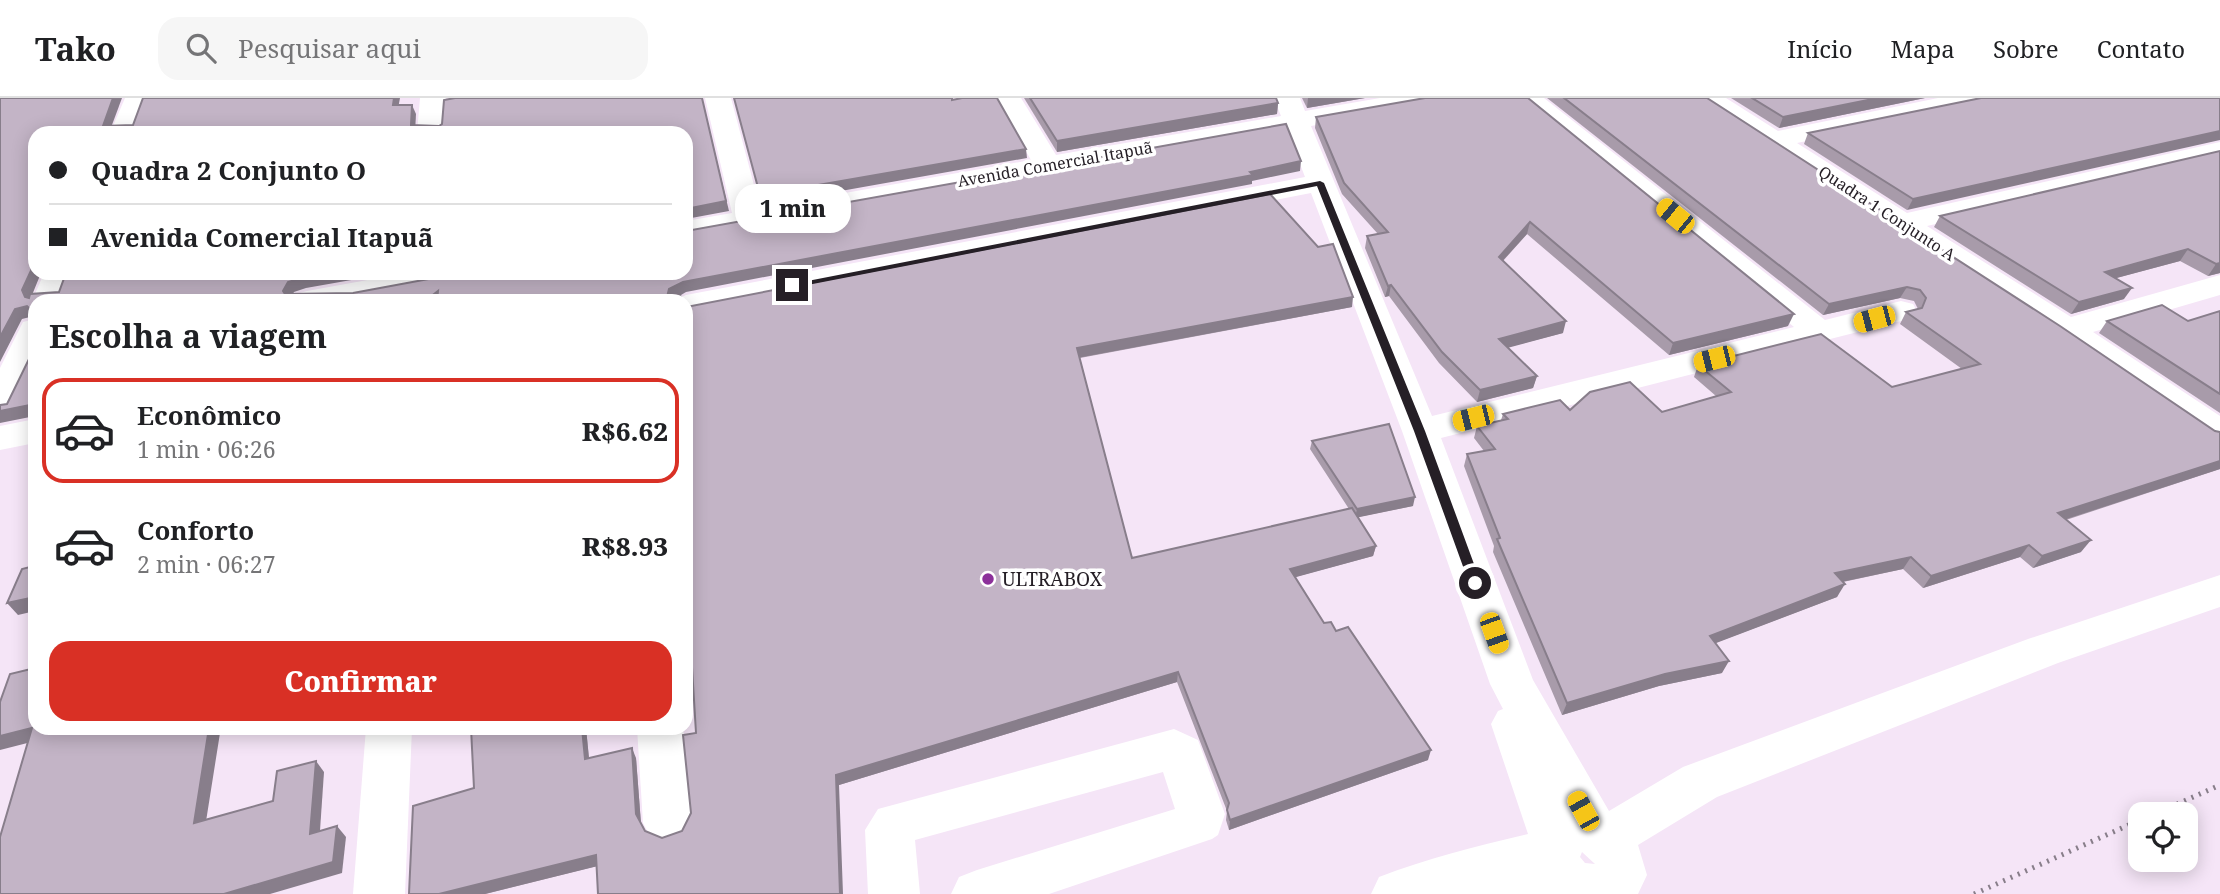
<!DOCTYPE html>
<html lang="pt">
<head>
<meta charset="utf-8">
<style>
	:root { --surface:#fff; --page:#f6f6f6; --text:#202124; --muted:#757577; --line:#e0e0e0; --accent:#d93025 }
	body { margin:0; font-family:"Noto Serif",serif; background:var(--page); color:var(--text); height:100vh; display:flex; flex-direction:column; font-size:26px; white-space:nowrap }
	* { box-sizing:border-box; margin:0 }
	p { font-size:23px; color:var(--muted) }
	.icon { flex:none; width:38px; height:38px; fill:none; stroke:currentColor; stroke-width:2; stroke-linecap:round; stroke-linejoin:round }
	.map { position:relative; flex:1; overflow:hidden }
	.sheet { position:absolute; left:28px; top:196px; width:665px; height:441px; display:flex; flex-direction:column; background:var(--surface); border-radius:21px; box-shadow:0 4px 18px #0003 }
	.sheet>* { flex:none }
	.top-card { position:absolute; left:28px; top:28px; width:665px; height:154px; border-radius:21px; box-shadow:0 4px 18px #0003; display:grid; align-content:center; height:154px; padding:0 21px; background:var(--surface) }
	.fabs { position:absolute; left:2128px; top:704px; display:grid; gap:14px }
	.fabs a { display:grid; place-items:center; width:70px; height:70px; border-radius:14px; background:var(--surface); box-shadow:0 4px 18px #0003; font-size:35px }
	.end { position:absolute; width:32px; height:32px; margin:-16px; border:9px solid #251f26; background:#fff; box-shadow:0 0 0 4px #fff }
	.from { border-radius:50% }
	.bubble { position:absolute; height:49px; border-radius:21px; background:var(--surface); box-shadow:0 4px 18px #0003; font-size:23px; font-weight:800; line-height:49px; text-align:center }
	.car { position:absolute; width:21px; height:42px; margin:-21px -10px; border-radius:9px; box-shadow:0 0 5px 2px #0007; background:linear-gradient(#f5c518 24%,#345 0 40%,#f5c518 0 76%,#345 0 86%,#f5c518 0) }
	.top-card b { display:flex; align-items:center; gap:24px; height:66px; font-size:26px }
	.top-card b+b { border-top:2px solid var(--line) }
	.top-card i { width:18px; height:18px; background:var(--text) }
	ul { padding:0; list-style:none }
	li { display:flex; align-items:center; gap:21px; height:105px; margin:0 14px 10px; padding:0 7px; border:4px solid transparent; border-radius:21px }
	li div { flex:1 }
	li b { display:block; font-size:26px }
	li em { font-style:normal; font-weight:800 }
	li.selected { border-color:var(--accent) }
	li>.icon { width:63px; height:63px; stroke-width:1.5 }
	h2 { padding:0 21px; font-size:32px; line-height:84px }
	.button { display:flex; gap:14px; margin-top:auto; padding:14px 21px }
	.button a { flex:1; height:80px; border-radius:21px; background:var(--accent); color:#fff; font-size:28px; font-weight:800; line-height:80px; text-align:center }
	header { display:flex; align-items:center; gap:42px; box-sizing:border-box; height:98px; padding:0 35px; background:var(--surface); border-bottom:2px solid var(--line) }
	header strong { font-size:33px }
	nav { display:flex; gap:38px; margin-inline-start:auto; font-size:24px }
	.search { width:490px; height:63px; background:var(--page); display:flex; align-items:center; gap:18px; box-sizing:border-box; padding:0 24px; border-radius:21px; color:var(--muted); font-size:26px }
	.map>svg:first-child { display:block }
	.lines { fill:none; stroke-linecap:round; stroke-linejoin:round }
	.path { stroke:#887e8a; stroke-width:5; stroke-dasharray:2 6; stroke-linecap:butt }
	.minor { fill:#fff; fill-rule:evenodd }
	.wall { fill:#a89baa }
	.shaded-wall { fill:#887e8b }
	.building { fill:#c3b4c6; stroke:#887e8b; stroke-width:2 }
	.route { fill:#251f26 }
	.poi-dot { fill:#8c309a; stroke:#fff; stroke-width:2.5 }
	.labels { text-anchor:middle; dominant-baseline:central; stroke-width:7; stroke-linejoin:round; paint-order:stroke }
	.far-street-label { font-size:16px; fill:#251f26; stroke:#fff }
	.poi-label { font-size:19px; fill:#251f26; stroke:#fff; text-anchor:start }
</style>
</head>
<body>
<header>
<strong>Tako</strong>
<div class="search"><svg class="icon" aria-label="search" viewBox="0 0 24 24"><circle cx="10" cy="10" r="6"/><path d="M15 15l6 6"/></svg>Pesquisar aqui</div>
<nav><a>Início</a><a>Mapa</a><a>Sobre</a><a>Contato</a></nav>
</header>
<div class="map">
<svg width="2220" height="796" viewBox="0 0 2220 796">
	<rect width="100%" height="100%" fill="#f5e5f7"/>
	<g class="lines">
		<g class="path">
			<path d="M 2155,716 L 2220,687"/>
			<path d="M 1974,796 L 2140,722"/>
		</g>
		<g class="minor">
			<path d="M 125,0 L 151,0 L 136,35 L 110,35 Z"/>
			<path d="M 420,0 L 446,0 L 443,35 L 417,35 Z"/>
			<path d="M 705,0 L 731,0 L 760,110 L 1031,62 L 995,0 L 1021,0 L 1056,57 L 1281,18 L 1274,0 L 1300,0 L 1305,13 L 1380,0 L 1436,0 L 1432,5 L 1423,8 L 1311,28 L 1432,318 L 1794,229 L 1515,0 L 1544,0 L 1825,222 L 1901,203 L 1913,206 L 1917,213 L 1913,220 L 1441,340 L 1533,582 L 1609,713 L 1683,669 L 2028,541 L 2220,477 L 2220,509 L 2058,565 L 1717,699 L 1638,747 L 1647,777 L 1638,796 L 1371,796 L 1379,779 C 1428,760 1477,748 1528,736 L 1491,626 L 1498,613 L 1503,611 L 1490,586 L 1402,333 L 1311,95 L 686,217 L 686,203 L 673,203 L 686,197 L 1305,79 L 1287,32 L 686,141 L 686,123 L 732,115 ZM 1582,754 L 1595,766 L 1585,765 L 1580,759 Z"/>
			<path d="M 1695,0 L 1726,0 L 1778,33 L 1938,0 L 1988,0 L 1984,5 L 1975,8 L 1797,45 L 1907,115 L 2220,44 L 2220,60 L 1927,128 L 2071,219 L 2220,177 L 2220,197 L 2093,234 L 2220,318 L 2220,347 L 2207,343 L 2054,238 L 1699,5 Z"/>
			<path d="M 44,175 L 76,175 L 64,203 L 35,203 L 35,208 L 32,203 Z"/>
			<path d="M 406,175 L 472,175 L 467,182 L 456,184 L 358,203 L 291,203 L 296,196 L 307,193 Z"/>
			<path d="M 35,221 L 35,268 L 13,315 L 0,318 L 0,270 L 23,224 Z"/>
			<path d="M 35,321 L 35,345 L 0,352 L 0,328 Z"/>
			<path d="M 366,630 L 412,630 L 405,796 L 353,796 Z"/>
			<path d="M 637,630 L 683,630 L 693,725 L 685,740 L 668,747 L 651,740 L 643,725 Z"/>
			<path d="M 1174,631 L 1198,642 L 1225,716 L 1218,737 L 1212,741 L 1049,796 L 951,796 L 959,779 L 977,772 L 1175,711 L 1163,674 L 915,742 L 920,796 L 868,796 L 865,732 L 878,711 Z"/>
		</g>
	</g>
	<g class="wall">
		<path d="M 1024,0 L 1276,0 L 1278,5 L 1277,16 L 1057,54 Z"/>
		<path d="M 1302,0 L 1365,0 L 1307,10 Z"/>
		<path d="M 1547,0 L 1707,0 L 2220,371 L 2066,422 L 2081,454 L 2033,470 L 2020,459 L 1923,490 L 1903,471 L 1843,484 L 1837,499 L 1715,545 L 1722,575 L 1659,588 L 1562,617 L 1493,454 L 1494,448 L 1464,368 L 1467,356 L 1484,353 L 1474,340 L 1477,328 L 1501,322 L 1503,316 L 1570,312 L 1662,314 L 1716,298 L 1694,279 L 1698,267 L 1892,289 L 1962,271 L 1900,226 L 1906,214 L 1918,211 L 1914,203 L 1900,200 L 1823,217 Z"/>
		<path d="M 1731,0 L 1925,0 L 1779,30 Z"/>
		<path d="M 1981,0 L 1907,112 L 1804,46 L 1808,35 Z"/>
		<path d="M 1316,19 L 1788,228 L 1669,257 L 1527,136 L 1503,163 L 1563,235 L 1508,249 L 1537,278 L 1533,290 L 1477,304 L 1439,265 L 1389,198 L 1385,199 L 1365,150 L 1367,138 L 1378,136 L 1342,96 L 1315,30 Z"/>
		<path d="M 2220,53 L 2220,175 L 2208,178 L 2180,163 L 2116,180 L 2124,201 L 2071,216 L 1934,129 L 1940,118 Z"/>
		<path d="M 686,209 L 1352,209 L 1080,260 L 1132,460 L 1349,411 L 1310,351 L 1312,343 L 1413,408 L 1358,419 L 1376,448 L 1373,458 L 1295,479 L 1324,525 L 1336,533 L 1428,662 L 1229,732 L 1226,722 L 1227,713 L 1177,584 L 839,687 L 597,768 L 485,796 L 409,796 L 474,690 L 471,630 L 586,630 L 589,660 L 636,660 L 641,725 L 645,733 L 662,740 L 682,733 L 691,715 L 696,635 L 692,563 L 686,564 Z"/>
		<path d="M 2220,213 L 2220,315 L 2099,235 L 2107,223 L 2188,223 Z"/>
	</g>
	<g class="shaded-wall">
		<path d="M 113,0 L 122,0 L 109,35 L 103,28 Z"/>
		<path d="M 394,0 L 400,0 L 397,16 L 393,7 Z"/>
		<path d="M 702,0 L 729,113 L 686,121 L 686,111 Z"/>
		<path d="M 1308,0 L 1365,0 L 1307,10 Z"/>
		<path d="M 1878,0 L 1925,0 L 1779,30 L 1783,19 Z"/>
		<path d="M 1278,5 L 1277,16 L 1057,54 L 1057,43 Z"/>
		<path d="M 412,7 L 416,16 L 415,35 L 411,27 Z"/>
		<path d="M 2220,33 L 2220,42 L 1907,112 L 1913,101 Z"/>
		<path d="M 1026,51 L 1027,60 L 762,107 L 760,97 Z"/>
		<path d="M 1301,63 L 1300,73 L 1252,83 L 1252,86 L 686,194 L 681,197 L 683,203 L 680,203 L 668,195 L 669,191 L 683,184 Z"/>
		<path d="M 1530,124 L 1527,136 L 1496,170 L 1499,159 Z"/>
		<path d="M 2188,151 L 2180,163 L 2098,185 L 2105,174 Z"/>
		<path d="M 34,164 L 35,175 L 41,175 L 30,202 L 25,199 L 22,192 Z"/>
		<path d="M 2220,165 L 2220,175 L 2208,178 L 2216,166 Z"/>
		<path d="M 331,175 L 391,175 L 306,190 L 294,194 L 289,203 L 283,193 L 288,184 L 301,180 Z"/>
		<path d="M 1391,187 L 1389,198 L 1385,199 L 1388,188 Z"/>
		<path d="M 1907,189 L 1900,200 L 1823,217 L 1829,206 Z"/>
		<path d="M 2132,190 L 2124,201 L 2071,216 L 2079,204 Z"/>
		<path d="M 438,193 L 442,203 L 425,203 Z"/>
		<path d="M 1353,199 L 1352,209 L 1077,260 L 1077,250 Z"/>
		<path d="M 27,208 L 34,218 L 22,221 L 0,264 L 0,239 L 15,211 Z"/>
		<path d="M 1794,216 L 1788,228 L 1669,257 L 1673,245 Z"/>
		<path d="M 1566,223 L 1563,235 L 1496,253 L 1499,241 Z"/>
		<path d="M 1537,278 L 1533,290 L 1477,304 L 1480,292 Z"/>
		<path d="M 35,306 L 35,318 L 0,325 L 0,313 Z"/>
		<path d="M 2220,363 L 2220,371 L 2048,427 L 2058,415 Z"/>
		<path d="M 1415,399 L 1413,408 L 1355,420 L 1357,411 Z"/>
		<path d="M 2091,442 L 2081,454 L 2033,470 L 2042,458 Z"/>
		<path d="M 2029,447 L 2020,459 L 1923,490 L 1931,478 Z"/>
		<path d="M 1376,448 L 1373,458 L 1289,481 L 1290,471 Z"/>
		<path d="M 1911,459 L 1903,471 L 1827,487 L 1835,475 Z"/>
		<path d="M 1845,486 L 1837,499 L 1703,550 L 1710,538 Z"/>
		<path d="M 35,499 L 35,513 L 18,517 L 7,505 Z"/>
		<path d="M 1729,563 L 1722,575 L 1659,588 L 1562,617 L 1567,605 L 1665,576 Z"/>
		<path d="M 1178,574 L 1177,584 L 839,687 L 843,796 L 840,796 L 836,677 Z"/>
		<path d="M 32,630 L 43,641 L 0,652 L 0,638 Z"/>
		<path d="M 209,630 L 238,630 L 220,635 L 204,736 L 194,725 Z"/>
		<path d="M 582,630 L 586,630 L 590,671 L 585,661 Z"/>
		<path d="M 632,650 L 636,660 L 641,726 L 636,716 Z"/>
		<path d="M 1431,652 L 1428,662 L 1229,732 L 1230,722 Z"/>
		<path d="M 316,663 L 324,674 L 319,747 L 310,736 Z"/>
		<path d="M 337,728 L 346,739 L 342,775 L 270,796 L 224,796 Z"/>
		<path d="M 596,757 L 602,767 L 485,796 L 439,796 Z"/>
	</g>
	<g class="building">
		<path d="M 0,0 L 113,0 L 103,28 L 133,27 L 143,0 L 394,0 L 393,7 L 412,7 L 411,27 L 439,28 L 442,26 L 444,2 L 455,0 L 702,0 L 726,103 L 686,111 L 686,35 L 35,35 L 35,164 L 22,192 L 25,199 L 29,200 L 30,196 L 59,194 L 66,175 L 331,175 L 301,180 L 288,184 L 283,193 L 285,196 L 353,195 L 461,175 L 686,175 L 686,133 L 1286,26 L 1301,63 L 1250,74 L 1253,77 L 683,184 L 669,191 L 668,195 L 680,196 L 680,203 L 437,203 L 438,193 L 425,203 L 35,203 L 35,306 L 0,313 L 0,307 L 7,306 L 30,259 L 30,211 L 27,208 L 15,211 L 0,239 Z"/>
		<path d="M 734,0 L 952,0 L 952,2 L 962,0 L 997,0 L 1026,51 L 760,97 Z"/>
		<path d="M 1030,0 L 1276,0 L 1278,5 L 1057,43 Z"/>
		<path d="M 1425,0 L 1528,0 L 1794,216 L 1673,245 L 1530,124 L 1499,159 L 1566,223 L 1499,241 L 1537,278 L 1480,292 L 1442,254 L 1391,187 L 1388,188 L 1367,138 L 1388,134 L 1344,85 L 1316,19 Z"/>
		<path d="M 1564,0 L 1707,0 L 2060,228 L 2215,333 L 2220,334 L 2220,363 L 2058,415 L 2091,442 L 2042,458 L 2029,447 L 1931,478 L 1911,459 L 1835,475 L 1845,486 L 1710,538 L 1729,563 L 1665,576 L 1567,605 L 1497,441 L 1500,440 L 1467,356 L 1495,351 L 1477,328 L 1508,321 L 1503,316 L 1560,302 L 1570,312 L 1590,294 L 1630,284 L 1662,314 L 1731,294 L 1698,267 L 1821,236 L 1892,289 L 1980,266 L 1906,214 L 1922,210 L 1926,200 L 1920,192 L 1907,189 L 1829,206 Z"/>
		<path d="M 1752,0 L 1878,0 L 1783,19 Z"/>
		<path d="M 1981,0 L 2220,0 L 2220,33 L 1913,101 L 1808,35 Z"/>
		<path d="M 2220,53 L 2220,165 L 2216,166 L 2188,151 L 2105,174 L 2132,190 L 2079,204 L 1940,118 Z"/>
		<path d="M 1270,96 L 1318,149 L 1333,146 L 1353,199 L 1077,250 L 1132,460 L 1352,410 L 1376,448 L 1290,471 L 1324,525 L 1331,524 L 1336,533 L 1348,529 L 1431,652 L 1230,722 L 1227,712 L 1229,705 L 1178,574 L 836,677 L 840,796 L 598,796 L 596,757 L 439,796 L 409,796 L 413,708 L 474,690 L 471,630 L 582,630 L 585,661 L 632,650 L 636,716 L 645,733 L 662,740 L 682,733 L 691,715 L 683,637 L 696,635 L 691,553 L 686,553 L 686,209 Z"/>
		<path d="M 2162,207 L 2188,223 L 2220,213 L 2220,296 L 2107,223 Z"/>
		<path d="M 1389,326 L 1415,399 L 1357,411 L 1312,343 Z"/>
		<path d="M 35,465 L 35,499 L 7,505 L 22,471 L 34,468 Z"/>
		<path d="M 35,570 L 35,630 L 209,630 L 194,725 L 273,703 L 277,673 L 316,663 L 310,736 L 337,728 L 333,764 L 224,796 L 0,796 L 0,739 L 32,630 L 0,638 L 0,604 L 10,576 Z"/>
	</g>
	<path class="route" d="M 1320,83 L 1324,85 L 1425,333 L 1481,485 L 1479,488 L 1471,488 L 1469,485 L 1414,333 L 1317,88 L 792,190 L 787,187 Z"/>
	<circle class="poi-dot" cx="988" cy="481" r="7"/>
	<g class="labels">
		<g class="far-street-label">
			<text transform="translate(1055 66) rotate(-10)">Avenida Comercial Itapuã</text>
			<text transform="translate(1887 115) rotate(33)">Quadra 1 Conjunto A</text>
		</g>
		<g class="poi-label">
			<text x="1002" y="481">ULTRABOX</text>
		</g>
	</g>
</svg>
<div class="fabs">
<a><svg class="icon" aria-label="locate" viewBox="0 0 24 24"><circle cx="12" cy="12" r="6"/><path d="M12 2v4M12 18v4M2 12h4M18 12h4"/></svg></a>
</div>
<i class="end from" style="left:1475px;top:485px"></i>
<i class="end" style="left:792px;top:187px"></i>
<div class="bubble" style="left:735px;top:86px;width:116px">1 min</div>
<i class="car" style="left:1675px;top:118px;rotate:309deg"></i>
<i class="car" style="left:1874px;top:221px;rotate:255deg"></i>
<i class="car" style="left:1714px;top:261px;rotate:256deg"></i>
<i class="car" style="left:1473px;top:320px;rotate:256deg"></i>
<i class="car" style="left:1494px;top:535px;rotate:160deg"></i>
<i class="car" style="left:1583px;top:713px;rotate:331deg"></i>
<div class="top-card">
<b><i class="from"></i>Quadra 2 Conjunto O</b>
<b><i></i>Avenida Comercial Itapuã</b>
</div>
<section class="sheet">
<h2>Escolha a viagem</h2>
<ul>
<li class="selected"><svg class="icon" aria-label="car" viewBox="0 0 24 24"><path d="M5 17H2v-5l4-1 3-4h7l3 4 3 1v5h-3M9 17h6M6 11h13"/><circle cx="7" cy="17" r="2"/><circle cx="17" cy="17" r="2"/></svg><div><b>Econômico</b><p>1 min · 06:26</p></div><em>R$6.62</em></li>
<li><svg class="icon" aria-label="car" viewBox="0 0 24 24"><path d="M5 17H2v-5l4-1 3-4h7l3 4 3 1v5h-3M9 17h6M6 11h13"/><circle cx="7" cy="17" r="2"/><circle cx="17" cy="17" r="2"/></svg><div><b>Conforto</b><p>2 min · 06:27</p></div><em>R$8.93</em></li>
</ul>
<div class="button"><a>Confirmar</a></div>
</section>
</div>
</body>
</html>
